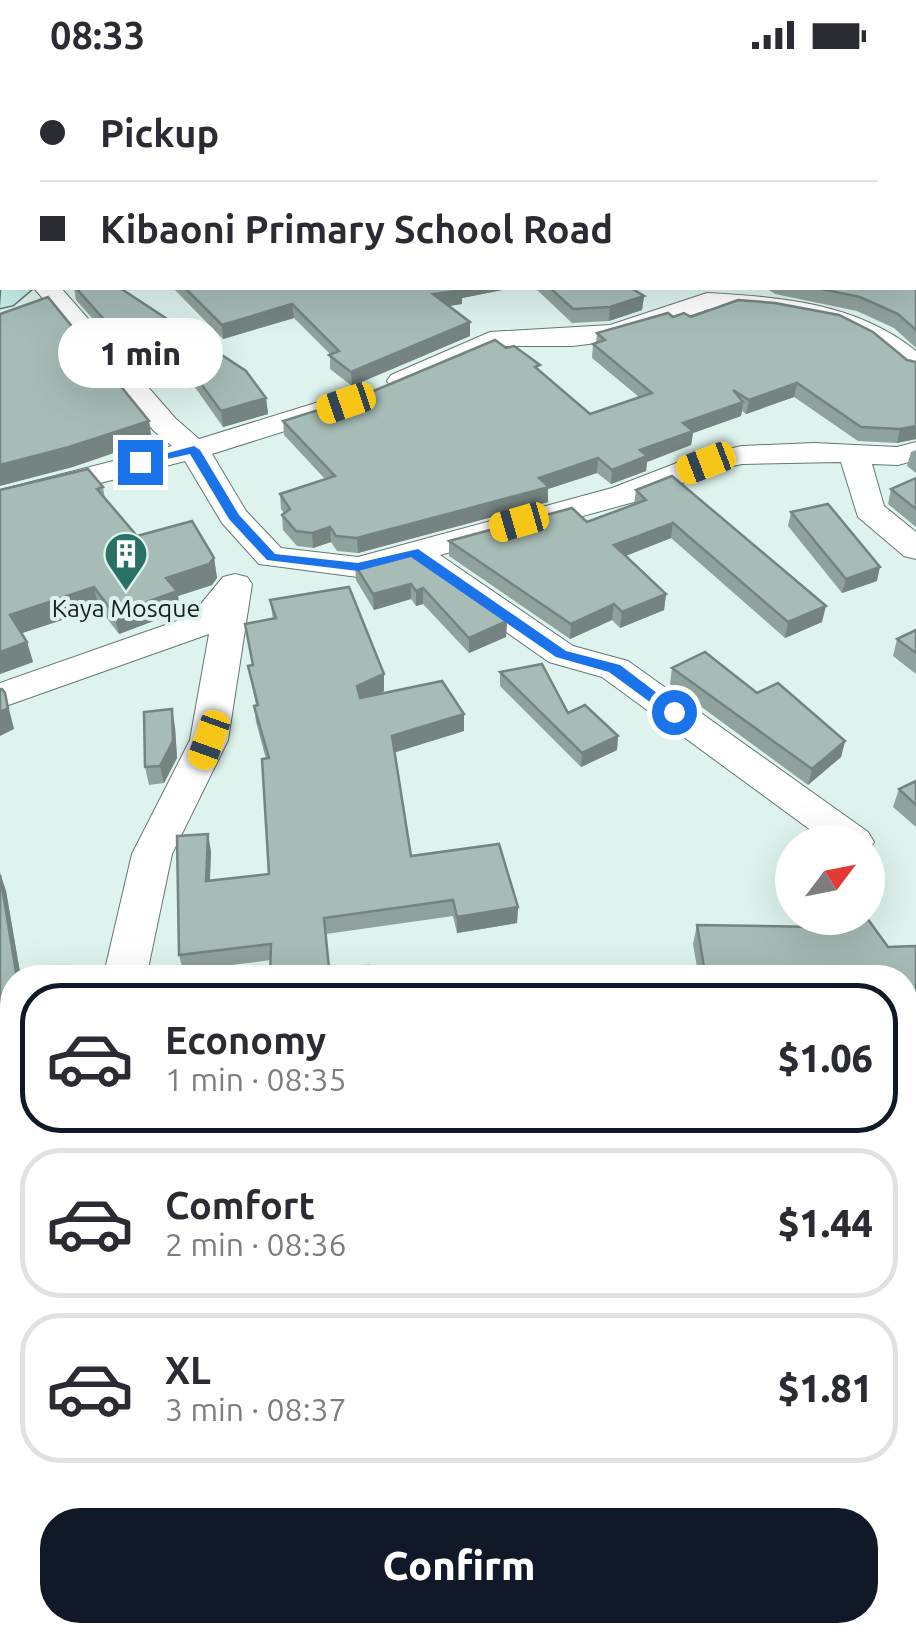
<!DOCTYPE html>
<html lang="en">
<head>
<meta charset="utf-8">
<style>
	:root { --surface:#fff; --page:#f2f2f3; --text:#2b2b33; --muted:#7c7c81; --line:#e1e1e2; --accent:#111827 }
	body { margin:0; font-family:Ubuntu,sans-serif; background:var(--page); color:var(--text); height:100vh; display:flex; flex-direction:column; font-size:38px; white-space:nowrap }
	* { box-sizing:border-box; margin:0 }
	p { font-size:32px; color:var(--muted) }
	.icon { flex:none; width:55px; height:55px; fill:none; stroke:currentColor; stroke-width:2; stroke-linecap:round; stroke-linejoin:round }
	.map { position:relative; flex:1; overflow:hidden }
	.panel { position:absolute; left:0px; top:895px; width:918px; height:678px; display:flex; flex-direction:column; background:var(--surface); border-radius:40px 40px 0 0; box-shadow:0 10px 40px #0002 }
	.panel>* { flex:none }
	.top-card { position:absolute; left:0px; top:0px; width:918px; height:220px; box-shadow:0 10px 40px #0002; display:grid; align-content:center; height:220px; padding:0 40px; background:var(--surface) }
	.needle { width:65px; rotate:58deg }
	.buttons { position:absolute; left:775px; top:755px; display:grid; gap:20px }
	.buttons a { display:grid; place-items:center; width:110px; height:110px; border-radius:50%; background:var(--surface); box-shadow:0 10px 40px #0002; font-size:50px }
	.end { position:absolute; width:45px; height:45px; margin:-22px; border:12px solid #1a73e8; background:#fff; box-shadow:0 0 0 5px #fff }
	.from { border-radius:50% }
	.bubble { position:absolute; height:70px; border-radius:35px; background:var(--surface); box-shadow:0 10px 40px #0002; font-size:32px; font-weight:800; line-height:70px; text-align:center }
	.car { position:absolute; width:30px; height:60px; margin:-30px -15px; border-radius:12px; box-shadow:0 0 8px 2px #0007; background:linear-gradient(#f5c518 24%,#345 0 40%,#f5c518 0 76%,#345 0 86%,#f5c518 0) }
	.top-card b { display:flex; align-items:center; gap:35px; height:95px; font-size:38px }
	.top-card b+b { border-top:2px solid var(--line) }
	.top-card i { width:25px; height:25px; background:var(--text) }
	ul { padding:18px 0 0; list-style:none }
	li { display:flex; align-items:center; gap:30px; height:150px; margin:0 20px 15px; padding:0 20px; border:5px solid var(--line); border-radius:40px }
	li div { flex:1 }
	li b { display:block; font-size:38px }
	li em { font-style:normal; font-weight:800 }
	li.active { border-color:var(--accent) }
	li>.icon { width:90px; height:90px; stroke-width:1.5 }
	.button { display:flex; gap:20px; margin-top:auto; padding:20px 40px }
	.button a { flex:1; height:115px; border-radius:40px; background:var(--accent); color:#fff; font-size:40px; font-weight:800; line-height:115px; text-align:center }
	.status { display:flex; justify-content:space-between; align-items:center; height:70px; padding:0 50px; background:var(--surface); direction:ltr }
	.status svg { height:28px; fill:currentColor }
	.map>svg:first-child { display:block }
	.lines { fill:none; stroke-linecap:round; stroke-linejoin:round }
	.street-casing { stroke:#657774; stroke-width:2 }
	.secondary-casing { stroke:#657774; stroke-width:3 }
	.street { fill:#fff; fill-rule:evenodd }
	.secondary { fill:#c5eee8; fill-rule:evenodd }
	.wall { fill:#90a29d }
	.shaded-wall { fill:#758480 }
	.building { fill:#a7bcb7; stroke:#758480; stroke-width:2.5 }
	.route { fill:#1a73e8 }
	.labels { text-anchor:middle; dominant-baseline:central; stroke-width:8; stroke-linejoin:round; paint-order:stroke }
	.poi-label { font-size:25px; fill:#19211f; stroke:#def3ee }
</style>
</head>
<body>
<div class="status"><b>08:33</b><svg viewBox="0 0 49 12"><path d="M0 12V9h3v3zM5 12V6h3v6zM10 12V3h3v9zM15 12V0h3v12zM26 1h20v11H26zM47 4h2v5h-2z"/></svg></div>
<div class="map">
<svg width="916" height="1572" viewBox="0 0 916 1572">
	<rect width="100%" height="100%" fill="#def3ee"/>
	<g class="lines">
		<defs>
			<g id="street">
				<path d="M 34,218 L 61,218 L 176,349 L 199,369 L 322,331 L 342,331 L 347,337 L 342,343 L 212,384 L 246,441 L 281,478 L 358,487 L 612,418 L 695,386 L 742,376 L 814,373 L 897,377 L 916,372 L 916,390 L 898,395 L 872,394 L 884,436 L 916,462 L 916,489 L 904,486 L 858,447 L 841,392 L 742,394 L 715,400 L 634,432 L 440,485 L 573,576 L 628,591 L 868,762 L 874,772 L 868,782 L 868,772 L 827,772 L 602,607 L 549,592 L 409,494 L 358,507 L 259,494 L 222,453 L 185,391 L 0,439 L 0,420 L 172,376 L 154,361 Z"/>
				<path d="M 707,223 C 781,227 857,233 916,281 L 916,304 L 906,301 L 872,273 L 837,256 L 773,243 L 709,239 L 614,271 L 572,276 L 504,276 L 401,320 L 391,317 L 387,311 L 391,305 L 490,262 L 610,255 Z"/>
				<path d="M 235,504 L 247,507 L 252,514 L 228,670 L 172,784 L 146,908 L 103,908 L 132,784 L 190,670 L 209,564 L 0,638 L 0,613 L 191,546 L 223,507 Z"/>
				<path d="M 916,1052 L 916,1092 L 905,1094 L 905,1054 Z"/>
				<path d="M 0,1207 L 12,1212 L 12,1261 L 0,1256 Z"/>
				<path d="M 12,1425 L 12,1524 L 0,1529 L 0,1430 Z"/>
			</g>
			<path id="secondary" d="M 2,210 L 2,218 L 33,218 L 13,235 L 0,238 Z"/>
		</defs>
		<use href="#street" class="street-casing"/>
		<use href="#secondary" class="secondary-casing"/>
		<use href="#street" class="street"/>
		<use href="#secondary" class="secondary"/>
	</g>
	<g class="wall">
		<path d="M 916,29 L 916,278 L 894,258 L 857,241 L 775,224 L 766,218 L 915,218 Z"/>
		<path d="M 74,218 L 120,218 L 266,328 L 268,344 L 223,357 L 175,289 L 138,300 L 76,230 Z"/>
		<path d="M 173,218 L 512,218 L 462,228 L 462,234 L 449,236 L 470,252 L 470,266 L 352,316 L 330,299 L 330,284 L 294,248 L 223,269 Z"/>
		<path d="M 535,218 L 631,218 L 644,226 L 642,240 L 609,251 L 572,253 Z"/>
		<path d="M 673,247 L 691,247 L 916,292 L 916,369 L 897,373 L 858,371 L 794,327 L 746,344 L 742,341 L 741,346 L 693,363 L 691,375 L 647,392 L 646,401 L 611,414 L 597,403 L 548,419 L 548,432 L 358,483 L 337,481 L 331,472 L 313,478 L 297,476 L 283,460 L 282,445 L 284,443 L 281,439 L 280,424 L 325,409 L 284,365 L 283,351 L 540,301 L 590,344 L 639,327 L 592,288 L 593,274 L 596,273 L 597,263 Z"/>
		<path d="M 916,380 L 916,403 L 907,396 L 911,382 Z"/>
		<path d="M 916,408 L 916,457 L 888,434 L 891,419 Z"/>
		<path d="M 103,417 L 105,429 L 137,466 L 214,488 L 217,508 L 212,515 L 178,526 L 180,541 L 119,564 L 99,538 L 22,563 L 27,572 L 33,592 L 0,604 L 0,420 Z"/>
		<path d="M 636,420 L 822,552 L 785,568 L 671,468 L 625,486 L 666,524 L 664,540 L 620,558 L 612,550 L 570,569 L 449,486 L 449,471 L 587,452 L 634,434 Z"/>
		<path d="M 791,442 L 877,511 L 842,523 L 788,456 Z"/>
		<path d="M 408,483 L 507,551 L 506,567 L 469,583 L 423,534 L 416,536 L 411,529 L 374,540 L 356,510 L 355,495 Z"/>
		<path d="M 270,530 L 384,604 L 384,621 L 377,624 L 464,644 L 464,661 L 395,682 L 411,786 L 518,837 L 517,853 L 457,863 L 453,846 L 326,864 L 329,898 L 370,908 L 271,890 L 183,901 L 179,885 L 211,781 L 210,810 L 269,804 L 266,689 L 256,652 L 254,636 L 256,635 L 248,596 L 252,595 L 245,554 L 273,549 Z"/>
		<path d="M 916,560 L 916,604 L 893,586 L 897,569 Z"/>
		<path d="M 672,598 L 757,623 L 845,671 L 841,687 L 808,715 L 670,614 Z"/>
		<path d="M 500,602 L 568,643 L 618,666 L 617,680 L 581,697 L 500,616 Z"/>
		<path d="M 175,657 L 177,688 L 164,713 L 149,715 L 145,697 Z"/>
		<path d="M 916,711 L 916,757 L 893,737 L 899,719 Z"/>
		<path d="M 0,803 L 6,821 L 21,908 L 12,908 L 12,1144 L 11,1140 L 0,1142 Z"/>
		<path d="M 794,848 L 867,848 L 888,877 L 916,876 L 916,989 L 905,989 L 905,908 L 696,908 L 698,903 L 693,874 L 697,855 L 801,857 Z"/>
		<path d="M 916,1269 L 916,1303 L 907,1286 Z"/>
		<path d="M 664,1560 L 774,1560 L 777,1572 L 667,1572 Z"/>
	</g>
	<g class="shaded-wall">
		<path d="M 238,0 L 261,0 L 256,2 L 234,2 Z"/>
		<path d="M 2,56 L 2,70 L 0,71 L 0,57 Z"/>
		<path d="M 2,164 L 2,179 L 0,180 L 0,165 Z"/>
		<path d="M 458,218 L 512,218 L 462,228 L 462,234 L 433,238 L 433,224 Z"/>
		<path d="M 644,226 L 642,240 L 609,251 L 610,237 Z"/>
		<path d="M 292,234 L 294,248 L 223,269 L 222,255 Z"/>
		<path d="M 470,252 L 470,266 L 352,316 L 351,302 Z"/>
		<path d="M 172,274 L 175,289 L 138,300 L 135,284 Z"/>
		<path d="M 797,313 L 794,327 L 746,344 L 749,330 Z"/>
		<path d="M 266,328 L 268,344 L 223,357 L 221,341 Z"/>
		<path d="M 743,332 L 741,346 L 693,363 L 691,375 L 647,392 L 646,401 L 611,414 L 612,400 L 683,353 Z"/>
		<path d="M 149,351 L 152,370 L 73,397 L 0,416 L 0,395 Z"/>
		<path d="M 916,356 L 916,369 L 897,373 L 900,359 Z"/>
		<path d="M 598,388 L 597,403 L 548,419 L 548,432 L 358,483 L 357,468 Z"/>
		<path d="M 673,453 L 671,468 L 613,491 L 614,475 Z"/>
		<path d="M 330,457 L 331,472 L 313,478 L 312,463 Z"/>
		<path d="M 214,488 L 217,508 L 212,515 L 178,526 L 180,541 L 119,564 L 114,544 L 166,508 Z"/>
		<path d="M 880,497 L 877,511 L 842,523 L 846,509 Z"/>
		<path d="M 411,514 L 411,529 L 374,540 L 373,524 Z"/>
		<path d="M 94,517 L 99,538 L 16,565 L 10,545 Z"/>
		<path d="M 423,518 L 423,534 L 416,536 L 416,521 Z"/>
		<path d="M 666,524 L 664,540 L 620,558 L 622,542 Z"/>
		<path d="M 614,534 L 612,550 L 570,569 L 571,554 Z"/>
		<path d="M 826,536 L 822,552 L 785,568 L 788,552 Z"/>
		<path d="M 507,551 L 506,567 L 469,583 L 469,568 Z"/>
		<path d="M 27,572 L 33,592 L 0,604 L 0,582 Z"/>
		<path d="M 384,604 L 384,621 L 358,633 L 357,616 Z"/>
		<path d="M 5,623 L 14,659 L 0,666 L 0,642 Z"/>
		<path d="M 172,639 L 175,657 L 177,688 L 164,713 L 160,696 Z"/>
		<path d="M 464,644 L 464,661 L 393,683 L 392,666 Z"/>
		<path d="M 618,666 L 617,680 L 581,697 L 582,683 Z"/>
		<path d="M 845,671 L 841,687 L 808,715 L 812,699 Z"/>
		<path d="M 208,764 L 211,781 L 209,827 L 206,811 Z"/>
		<path d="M 0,803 L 6,821 L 21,908 L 17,908 Z"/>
		<path d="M 875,826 L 869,844 L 868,845 L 868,828 Z"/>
		<path d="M 518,837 L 517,853 L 457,863 L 457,847 Z"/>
		<path d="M 914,1416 L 906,1429 L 905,1429 L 905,1421 Z"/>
	</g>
	<g class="building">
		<path d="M 3,0 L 238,0 L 234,2 L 3,2 Z"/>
		<path d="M 340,0 L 576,0 L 590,2 L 341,2 Z"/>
		<path d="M 647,0 L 916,0 L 916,12 L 915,12 L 915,2 L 644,2 Z"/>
		<path d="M 2,12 L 2,56 L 0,57 L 0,13 Z"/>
		<path d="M 915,28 L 916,29 L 916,260 L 898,244 L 860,227 L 816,218 L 915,218 Z"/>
		<path d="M 2,105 L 2,164 L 0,165 L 0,106 Z"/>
		<path d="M 76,218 L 120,218 L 246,301 L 266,328 L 221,341 L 172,274 L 135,284 Z"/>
		<path d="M 185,218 L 460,218 L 462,220 L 433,224 L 470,252 L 351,302 L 329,285 L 339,281 L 292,234 L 222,255 Z"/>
		<path d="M 550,218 L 631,218 L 644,226 L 610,237 L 573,239 Z"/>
		<path d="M 48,227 L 149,351 L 69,377 L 0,395 L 0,244 Z"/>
		<path d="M 738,230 L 775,233 L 839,245 L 873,262 L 907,290 L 916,292 L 916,356 L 900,359 L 861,357 L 797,313 L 749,330 L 733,320 L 743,332 L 683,353 L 693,361 L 640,380 L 647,386 L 612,400 L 598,388 L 539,408 L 549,417 L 357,468 L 336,466 L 330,457 L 312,463 L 296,461 L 282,445 L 290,439 L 280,424 L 335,406 L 283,351 L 357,328 L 495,270 L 506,278 L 514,276 L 540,295 L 535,297 L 590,344 L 652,323 L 593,274 L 605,270 L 597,263 L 668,243 L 673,247 L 684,243 L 691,247 Z"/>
		<path d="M 88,399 L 103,417 L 97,419 L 137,466 L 192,451 L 214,488 L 209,494 L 166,508 L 177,521 L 114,544 L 94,517 L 10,545 L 27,572 L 0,582 L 0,420 Z"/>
		<path d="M 672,406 L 826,536 L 788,552 L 673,453 L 614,475 L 666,524 L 622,542 L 614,534 L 571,554 L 449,471 L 572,438 L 587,452 L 646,430 L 636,420 Z"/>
		<path d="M 916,408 L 916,439 L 891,419 Z"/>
		<path d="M 828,434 L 880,497 L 846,509 L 791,442 Z"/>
		<path d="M 408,483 L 507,551 L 469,568 L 423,518 L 416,521 L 411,514 L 373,524 L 355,495 Z"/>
		<path d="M 349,517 L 384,604 L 357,616 L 360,628 L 442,611 L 464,644 L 392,666 L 411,786 L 499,774 L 518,837 L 457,847 L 453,830 L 324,848 L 329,898 L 369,896 L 370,908 L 270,908 L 271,874 L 179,885 L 177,766 L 208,764 L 206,811 L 269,804 L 262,689 L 269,688 L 254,636 L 258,635 L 248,596 L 253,595 L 245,554 L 276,548 L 270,530 Z"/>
		<path d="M 916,560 L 916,583 L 897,569 Z"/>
		<path d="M 705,582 L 757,623 L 778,613 L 845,671 L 812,699 L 672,598 Z"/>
		<path d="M 542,594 L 568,643 L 585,635 L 618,666 L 582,683 L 500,602 Z"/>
		<path d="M 0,619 L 2,619 L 5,623 L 8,638 L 0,642 Z"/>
		<path d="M 172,639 L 173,671 L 160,696 L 145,697 L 144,642 Z"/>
		<path d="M 916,711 L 916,735 L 899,719 Z"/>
		<path d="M 0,805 L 17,908 L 12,908 L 12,1128 L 6,1129 L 7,1120 L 0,1121 Z"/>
		<path d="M 868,817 L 875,826 L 868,828 Z"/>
		<path d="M 812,848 L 867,848 L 888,877 L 916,876 L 916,971 L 908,971 L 907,968 L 905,968 L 905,908 L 698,908 L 697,903 L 705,903 L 697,855 L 820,857 Z"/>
		<path d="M 905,1403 L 914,1416 L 905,1421 Z"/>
		<path d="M 673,1560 L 774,1560 L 777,1572 L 675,1572 Z"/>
	</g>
	<path class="route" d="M 194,376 L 200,380 L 239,445 L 275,484 L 358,493 L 418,479 L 566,581 L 620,595 L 682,642 L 669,646 L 609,602 L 556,587 L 411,487 L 358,501 L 267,490 L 229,449 L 190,384 L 140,395 L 134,392 Z"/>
	<defs>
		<symbol id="building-pin" viewBox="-11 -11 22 30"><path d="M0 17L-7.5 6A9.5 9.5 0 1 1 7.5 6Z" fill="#2a7066" stroke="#def3ee"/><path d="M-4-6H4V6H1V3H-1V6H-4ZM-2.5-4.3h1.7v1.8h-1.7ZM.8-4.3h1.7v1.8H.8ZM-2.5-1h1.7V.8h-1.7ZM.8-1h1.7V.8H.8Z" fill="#fff"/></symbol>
	</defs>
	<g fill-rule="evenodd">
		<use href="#building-pin" x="101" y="459" width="50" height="68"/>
	</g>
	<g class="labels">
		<g class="poi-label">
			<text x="126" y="538">Kaya Mosque</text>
		</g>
	</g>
</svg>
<div class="buttons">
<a><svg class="needle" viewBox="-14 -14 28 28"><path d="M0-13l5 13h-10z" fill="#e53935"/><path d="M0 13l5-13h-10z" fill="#7c7c81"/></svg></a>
</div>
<i class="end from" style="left:674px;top:642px"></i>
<i class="end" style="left:140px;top:392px"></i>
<div class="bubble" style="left:58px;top:248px;width:165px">1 min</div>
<i class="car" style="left:346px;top:333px;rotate:251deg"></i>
<i class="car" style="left:706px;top:393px;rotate:249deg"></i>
<i class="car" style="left:519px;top:452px;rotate:254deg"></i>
<i class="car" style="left:209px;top:670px;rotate:200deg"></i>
<div class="top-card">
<b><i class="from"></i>Pickup</b>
<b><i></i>Kibaoni Primary School Road</b>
</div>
<section class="panel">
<ul>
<li class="active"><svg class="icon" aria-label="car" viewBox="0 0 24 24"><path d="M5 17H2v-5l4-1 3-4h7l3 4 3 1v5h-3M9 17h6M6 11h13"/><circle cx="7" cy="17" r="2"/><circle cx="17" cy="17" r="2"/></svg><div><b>Economy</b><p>1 min · 08:35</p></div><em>$1.06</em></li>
<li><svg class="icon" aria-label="car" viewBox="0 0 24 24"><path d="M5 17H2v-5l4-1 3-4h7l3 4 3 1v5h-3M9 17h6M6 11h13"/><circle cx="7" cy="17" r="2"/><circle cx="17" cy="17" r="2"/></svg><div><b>Comfort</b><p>2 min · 08:36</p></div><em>$1.44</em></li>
<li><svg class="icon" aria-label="car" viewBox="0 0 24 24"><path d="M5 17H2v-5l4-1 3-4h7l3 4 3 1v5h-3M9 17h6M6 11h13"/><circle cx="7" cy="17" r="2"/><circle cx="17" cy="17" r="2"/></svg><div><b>XL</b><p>3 min · 08:37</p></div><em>$1.81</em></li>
</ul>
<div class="button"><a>Confirm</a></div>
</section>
</div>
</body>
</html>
